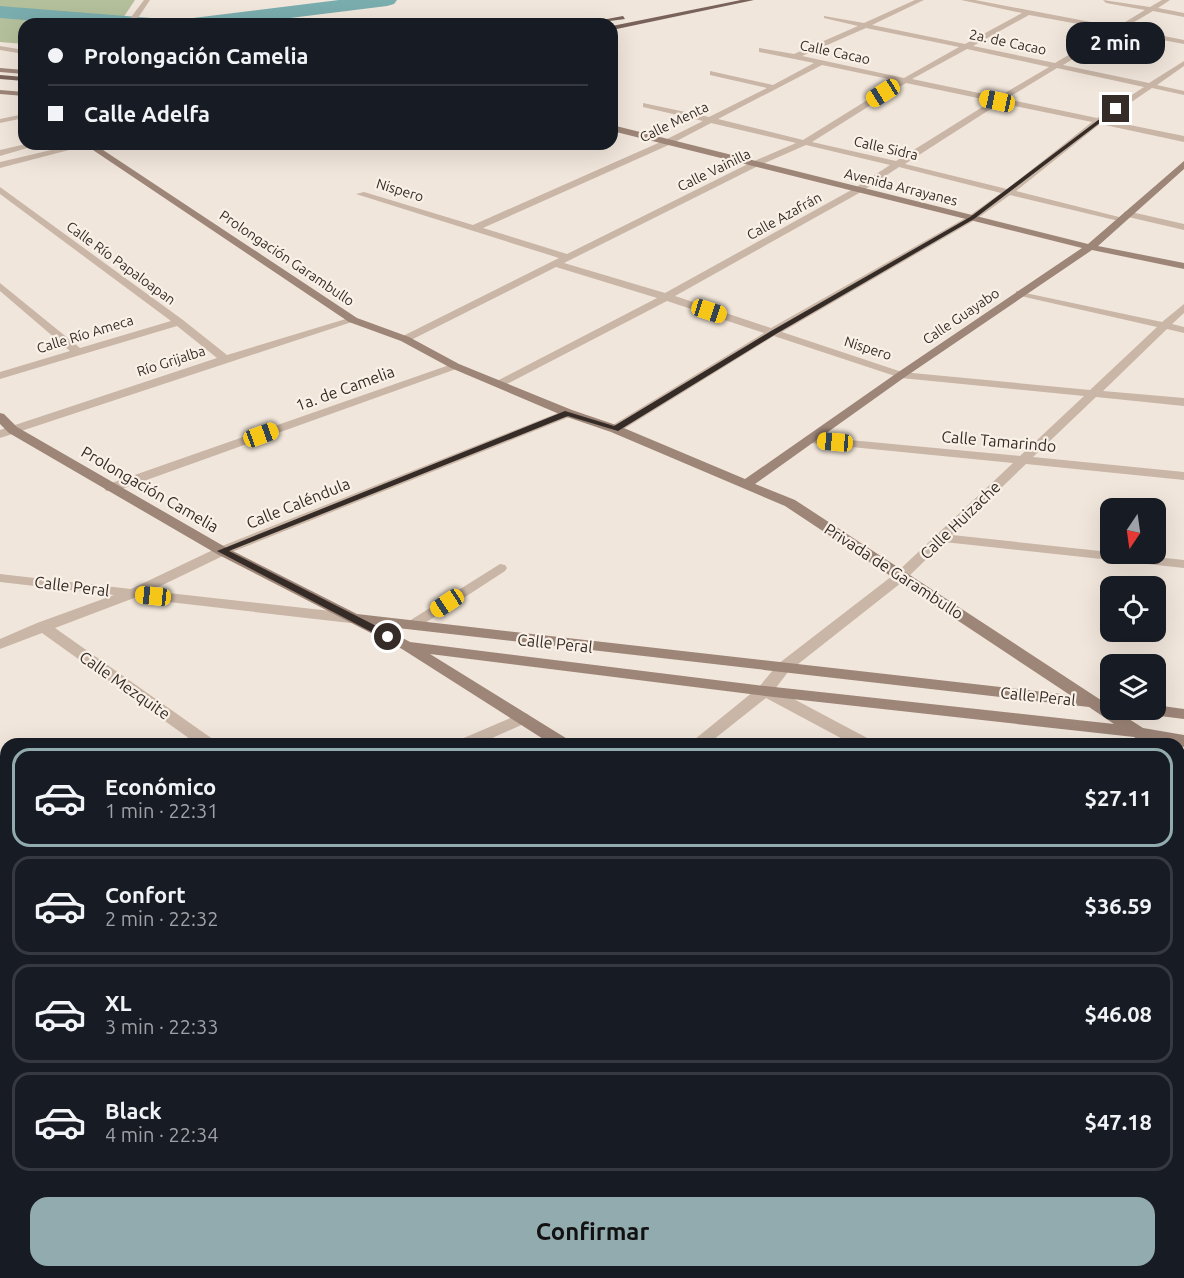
<!DOCTYPE html>
<html lang="es">
<head>
<meta charset="utf-8">
<style>
	:root { --surface:#171b24; --page:#20242c; --text:#f1f3f6; --muted:#9ea1a6; --line:#363941; --accent:#92abae }
	body { margin:0; font-family:Ubuntu,sans-serif; background:var(--page); color:var(--text); height:100vh; display:flex; flex-direction:column; font-size:22px; white-space:nowrap }
	* { box-sizing:border-box; margin:0 }
	p { font-size:20px; color:var(--muted) }
	.icon { flex:none; width:33px; height:33px; fill:none; stroke:currentColor; stroke-width:2; stroke-linecap:round; stroke-linejoin:round }
	.map { position:relative; flex:1; overflow:hidden }
	.drawer { position:absolute; left:0px; top:738px; width:1185px; height:540px; display:flex; flex-direction:column; background:var(--surface); border-radius:18px 18px 0 0; box-shadow:0 6px 24px #0002 }
	.drawer>* { flex:none }
	.hud { position:absolute; left:18px; top:18px; width:600px; height:132px; border-radius:18px; box-shadow:0 6px 24px #0002; display:grid; align-content:center; height:132px; padding:0 30px; background:var(--surface) }
	.needle { width:39px; rotate:193deg }
	.tools { position:absolute; left:1100px; top:498px; display:grid; gap:12px }
	.tools a { display:grid; place-items:center; width:66px; height:66px; border-radius:12px; background:var(--surface); box-shadow:0 6px 24px #0002; font-size:30px }
	.end { position:absolute; width:27px; height:27px; margin:-14px; border:8px solid #362c27; background:#fff; box-shadow:0 0 0 3px #fff }
	.from { border-radius:50% }
	.bubble { position:absolute; height:42px; border-radius:18px; background:var(--surface); box-shadow:0 6px 24px #0002; font-size:20px; font-weight:700; line-height:42px; text-align:center }
	.car { position:absolute; width:18px; height:36px; margin:-18px -9px; border-radius:8px; box-shadow:0 0 4px 2px #0007; background:linear-gradient(#f5c518 24%,#345 0 40%,#f5c518 0 76%,#345 0 86%,#f5c518 0) }
	.hud b { display:flex; align-items:center; gap:21px; height:57px; font-size:22px }
	.hud b+b { border-top:2px solid var(--line) }
	.hud i { width:15px; height:15px; background:var(--text) }
	ul { padding:10px 0 0; list-style:none }
	li { display:flex; align-items:center; gap:18px; height:99px; margin:0 12px 9px; padding:0 18px; border:3px solid var(--line); border-radius:18px }
	li div { flex:1 }
	li b { display:block; font-size:22px }
	li em { font-style:normal; font-weight:700 }
	li.selected { border-color:var(--accent) }
	li>.icon { width:54px; height:54px; stroke-width:1.5 }
	.cta { display:flex; gap:12px; margin-top:auto; padding:12px 30px }
	.cta a { flex:1; height:69px; border-radius:18px; background:var(--accent); color:#111; font-size:24px; font-weight:700; line-height:69px; text-align:center }
	.map>svg:first-child { display:block }
	.green { fill:#b4c09b }
	.lines { fill:none; stroke-linecap:round; stroke-linejoin:round }
	.river { fill:#7aadae; fill-rule:evenodd }
	.street { fill:#c9b6a7; fill-rule:evenodd }
	.secondary { fill:#9d8578; fill-rule:evenodd }
	.primary { fill:#786259; fill-rule:evenodd }
	.route { fill:#362c27 }
	.labels { text-anchor:middle; dominant-baseline:central; stroke-width:4.5; stroke-linejoin:round; paint-order:stroke }
	.far-street-label { font-size:14px; fill:#362c27; stroke:#f9f1e7 }
	.street-label { font-size:16px; fill:#362c27; stroke:#f9f1e7 }
</style>
</head>
<body>
<div class="map">
<svg width="1184" height="1278" viewBox="0 0 1184 1278">
	<rect width="100%" height="100%" fill="#f1e6db"/>
	<path class="green" d="M 0,0 L 135,0 L 119,24 L 24,24 L 24,44 L 0,42 Z"/>
	<g class="lines">
		<g class="river">
			<path d="M 339,0 L 397,0 L 394,4 L 387,6 L 242,24 L 183,24 L 186,20 L 193,18 Z"/>
			<path d="M 0,6 L 151,18 L 158,20 L 161,24 L 75,24 L 0,18 Z"/>
		</g>
		<g class="street">
			<path d="M 144,0 L 150,0 L 134,24 L 126,24 Z"/>
			<path d="M 915,0 L 924,0 L 872,25 L 965,44 L 1022,13 L 961,0 L 975,0 L 1117,27 L 1145,10 L 1106,3 L 1103,0 L 1150,7 L 1162,0 L 1170,0 L 1158,8 L 1184,13 L 1184,17 L 1153,11 L 1124,28 L 1184,40 L 1184,44 L 1119,32 L 1063,65 L 1149,83 L 1184,61 L 1184,66 L 1157,85 L 1184,91 L 1184,95 L 1152,88 L 1105,120 L 1184,136 L 1184,142 L 1100,124 L 1016,191 L 1123,218 L 1123,222 L 1010,195 L 975,220 L 782,332 L 902,372 L 1090,390 L 1157,327 L 1016,295 L 1016,291 L 1162,322 L 1184,304 L 1184,313 L 1172,324 L 1184,327 L 1184,333 L 1167,329 L 1103,391 L 1184,398 L 1184,406 L 1096,397 L 1033,457 L 1184,472 L 1184,480 L 1026,464 L 952,535 L 1184,560 L 1184,568 L 944,542 L 906,579 L 788,672 L 775,689 L 871,740 L 873,744 L 852,744 L 766,698 L 708,744 L 689,744 L 759,687 L 778,664 L 896,573 L 1013,463 L 811,443 L 805,439 L 807,436 L 1020,456 L 1084,396 L 901,378 L 774,336 L 619,432 L 611,432 L 611,426 L 764,333 L 667,301 L 503,386 L 495,386 L 495,382 L 657,298 L 556,267 L 409,341 L 401,341 L 401,337 L 559,258 L 356,194 L 364,192 L 473,225 L 665,140 L 703,121 L 643,107 L 643,103 L 709,117 L 767,88 L 710,75 L 710,71 L 773,85 L 814,63 L 759,52 L 759,48 L 794,54 L 858,26 L 824,18 L 824,16 L 864,23 ZM 1029,15 L 1111,30 L 1055,63 L 973,46 ZM 866,28 L 959,47 L 904,78 L 802,56 ZM 967,49 L 1049,67 L 998,97 L 912,79 ZM 822,65 L 898,81 L 803,140 L 718,119 ZM 1057,68 L 1144,87 L 1097,118 L 1006,99 ZM 906,83 L 992,101 L 896,161 L 812,142 ZM 1000,103 L 1092,122 L 1007,189 L 905,164 ZM 711,123 L 796,143 L 752,162 L 567,254 L 483,228 L 671,144 ZM 806,145 L 890,165 L 855,188 L 665,293 L 564,263 L 758,166 ZM 899,167 L 1001,193 L 969,216 L 771,328 L 675,296 L 861,192 Z"/>
			<path d="M 0,46 L 24,50 L 24,54 L 0,50 Z"/>
			<path d="M 24,114 L 24,118 L 0,123 L 0,119 Z"/>
			<path d="M 26,144 L 41,144 L 0,156 L 0,150 Z"/>
			<path d="M 77,144 L 92,144 L 0,168 L 0,162 Z"/>
			<path d="M 0,187 L 183,320 L 227,355 L 349,318 L 353,317 L 358,320 L 0,438 L 0,430 L 217,358 L 177,326 L 0,379 L 0,372 L 70,351 L 0,291 L 0,283 L 80,348 L 171,321 L 0,194 Z"/>
			<path d="M 1127,211 L 1184,224 L 1184,230 L 1124,216 L 1124,212 Z"/>
			<path d="M 455,363 L 461,366 L 459,368 L 116,491 L 106,491 L 104,488 L 106,485 Z"/>
			<path d="M 568,409 L 574,413 L 572,416 L 227,554 L 150,591 L 350,613 L 357,618 L 355,621 L 350,623 L 134,598 L 55,628 L 214,740 L 216,744 L 197,744 L 42,633 L 0,649 L 0,639 L 37,623 L 114,595 L 0,582 L 0,574 L 131,589 L 217,548 Z"/>
			<path d="M 500,564 L 505,565 L 507,568 L 505,571 L 416,629 L 406,629 L 404,626 L 406,623 Z"/>
			<path d="M 522,713 L 528,714 L 530,718 L 528,722 L 479,744 L 457,744 L 459,740 Z"/>
			<path d="M 0,824 L 6,825 L 6,841 L 0,840 Z"/>
			<path d="M 1184,846 L 1184,864 L 1179,866 L 1179,848 Z"/>
			<path d="M 1179,904 L 1184,905 L 1184,921 L 1179,920 Z"/>
			<path d="M 6,959 L 6,976 L 0,978 L 0,961 Z"/>
			<path d="M 0,1192 L 6,1194 L 6,1219 L 0,1217 Z"/>
			<path d="M 36,1272 L 64,1272 L 61,1278 L 33,1278 Z"/>
			<path d="M 486,1272 L 513,1272 L 516,1278 L 489,1278 Z"/>
			<path d="M 849,1272 L 875,1272 L 872,1278 L 846,1278 Z"/>
			<path d="M 907,1272 L 936,1272 L 939,1278 L 910,1278 Z"/>
		</g>
		<g class="secondary">
			<path d="M 0,68 L 24,70 L 24,74 L 0,72 Z"/>
			<path d="M 0,90 L 24,92 L 24,96 L 0,94 Z"/>
			<path d="M 612,125 L 1088,244 L 1184,161 L 1184,169 L 1098,246 L 1184,263 L 1184,269 L 1092,250 L 905,377 L 755,484 L 795,500 L 1110,706 L 1110,710 L 1115,710 L 1143,728 L 1184,735 L 1184,747 L 1163,743 L 1144,744 L 1134,737 L 765,696 L 430,654 L 569,740 L 571,744 L 551,744 L 402,649 L 217,554 L 9,433 L 0,424 L 0,413 L 4,414 L 17,427 L 227,548 L 357,614 L 1070,695 L 785,506 L 611,432 L 564,416 L 451,368 L 401,341 L 349,322 L 84,144 L 94,144 L 357,318 L 409,337 L 459,364 L 572,410 L 619,426 L 745,479 L 897,373 L 1082,248 L 612,131 ZM 380,626 L 1089,707 L 1114,724 L 765,686 L 410,642 Z"/>
			<path d="M 1155,705 L 1184,709 L 1184,719 L 1144,714 L 1142,710 L 1155,710 Z"/>
			<path d="M 1179,752 L 1184,754 L 1184,767 L 1179,765 Z"/>
			<path d="M 1179,1121 L 1184,1123 L 1184,1144 L 1179,1142 Z"/>
		</g>
		<g class="primary">
			<path d="M 741,0 L 754,0 L 612,30 L 612,26 Z"/>
			<path d="M 623,16 L 625,19 L 587,24 L 591,22 Z"/>
			<path d="M 0,75 L 24,77 L 24,81 L 0,79 Z"/>
		</g>
	</g>
	<path class="route" d="M 1114,108 L 1118,109 L 974,219 L 776,334 L 618,431 L 568,416 L 229,551 L 392,634 L 392,639 L 385,639 L 217,551 L 565,411 L 614,426 L 771,331 L 970,217 Z"/>
	<g class="labels">
		<g class="far-street-label">
			<text transform="translate(1008 42) rotate(12)">2a. de Cacao</text>
			<text transform="translate(835 52) rotate(12)">Calle Cacao</text>
			<text transform="translate(674 122) rotate(-26)">Calle Menta</text>
			<text transform="translate(886 148) rotate(13)">Calle Sidra</text>
			<text transform="translate(714 170) rotate(-26)">Calle Vainilla</text>
			<text transform="translate(901 187) rotate(14)">Avenida Arrayanes</text>
			<text transform="translate(400 190) rotate(17)">Nispero</text>
			<text transform="translate(784 216) rotate(-29)">Calle Azafrán</text>
			<text transform="translate(287 258) rotate(34)">Prolongación Garambullo</text>
			<text transform="translate(121 263) rotate(36)">Calle Río Papaloapan</text>
			<text transform="translate(961 316) rotate(-34)">Calle Guayabo</text>
			<text transform="translate(85 334) rotate(-17)">Calle Río Ameca</text>
			<text transform="translate(868 348) rotate(18)">Nispero</text>
			<text transform="translate(171 361) rotate(-18)">Río Grijalba</text>
		</g>
		<g class="street-label">
			<text transform="translate(345 388) rotate(-20)">1a. de Camelia</text>
			<text transform="translate(999 441) rotate(5)">Calle Tamarindo</text>
			<text transform="translate(150 489) rotate(30)">Prolongación Camelia</text>
			<text transform="translate(298 503) rotate(-22)">Calle Caléndula</text>
			<text transform="translate(960 520) rotate(-44)">Calle Huizache</text>
			<text transform="translate(894 571) rotate(33)">Privada de Garambullo</text>
			<text transform="translate(72 586) rotate(7)">Calle Peral</text>
			<text transform="translate(555 643) rotate(6)">Calle Peral</text>
			<text transform="translate(125 685) rotate(35)">Calle Mezquite</text>
			<text transform="translate(1038 696) rotate(6)">Calle Peral</text>
		</g>
	</g>
</svg>
<div class="tools">
<a><svg class="needle" viewBox="-14 -14 28 28"><path d="M0-13l5 13h-10z" fill="#e53935"/><path d="M0 13l5-13h-10z" fill="#9ea1a6"/></svg></a>
<a><svg class="icon" aria-label="locate" viewBox="0 0 24 24"><circle cx="12" cy="12" r="6"/><path d="M12 2v4M12 18v4M2 12h4M18 12h4"/></svg></a>
<a><svg class="icon" aria-label="layers" viewBox="0 0 24 24"><path d="M12 4l9 5-9 5-9-5zM3 14l9 5 9-5"/></svg></a>
</div>
<i class="end from" style="left:388px;top:637px"></i>
<i class="end" style="left:1116px;top:109px"></i>
<div class="bubble" style="left:1066px;top:22px;width:99px">2 min</div>
<i class="car" style="left:883px;top:93px;rotate:238deg"></i>
<i class="car" style="left:997px;top:101px;rotate:282deg"></i>
<i class="car" style="left:709px;top:311px;rotate:108deg"></i>
<i class="car" style="left:261px;top:435px;rotate:70deg"></i>
<i class="car" style="left:835px;top:442px;rotate:275deg"></i>
<i class="car" style="left:153px;top:596px;rotate:276deg"></i>
<i class="car" style="left:447px;top:603px;rotate:237deg"></i>
<div class="hud">
<b><i class="from"></i>Prolongación Camelia</b>
<b><i></i>Calle Adelfa</b>
</div>
<section class="drawer">
<ul>
<li class="selected"><svg class="icon" aria-label="car" viewBox="0 0 24 24"><path d="M5 17H2v-5l4-1 3-4h7l3 4 3 1v5h-3M9 17h6M6 11h13"/><circle cx="7" cy="17" r="2"/><circle cx="17" cy="17" r="2"/></svg><div><b>Económico</b><p>1 min · 22:31</p></div><em>$27.11</em></li>
<li><svg class="icon" aria-label="car" viewBox="0 0 24 24"><path d="M5 17H2v-5l4-1 3-4h7l3 4 3 1v5h-3M9 17h6M6 11h13"/><circle cx="7" cy="17" r="2"/><circle cx="17" cy="17" r="2"/></svg><div><b>Confort</b><p>2 min · 22:32</p></div><em>$36.59</em></li>
<li><svg class="icon" aria-label="car" viewBox="0 0 24 24"><path d="M5 17H2v-5l4-1 3-4h7l3 4 3 1v5h-3M9 17h6M6 11h13"/><circle cx="7" cy="17" r="2"/><circle cx="17" cy="17" r="2"/></svg><div><b>XL</b><p>3 min · 22:33</p></div><em>$46.08</em></li>
<li><svg class="icon" aria-label="car" viewBox="0 0 24 24"><path d="M5 17H2v-5l4-1 3-4h7l3 4 3 1v5h-3M9 17h6M6 11h13"/><circle cx="7" cy="17" r="2"/><circle cx="17" cy="17" r="2"/></svg><div><b>Black</b><p>4 min · 22:34</p></div><em>$47.18</em></li>
</ul>
<div class="cta"><a>Confirmar</a></div>
</section>
</div>
</body>
</html>
